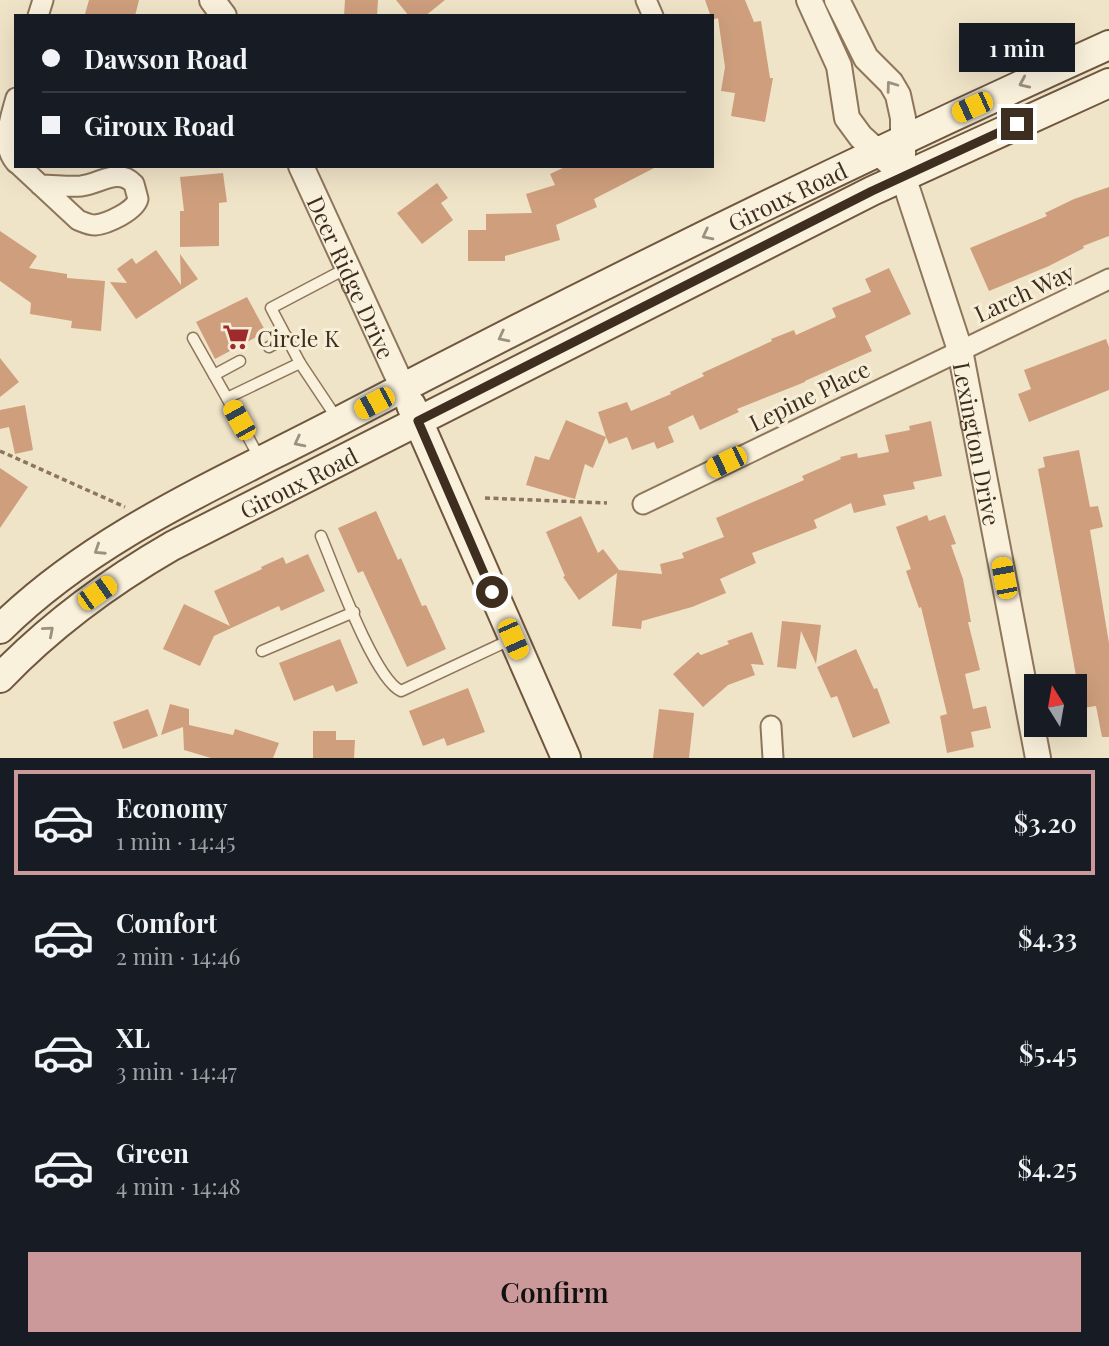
<!DOCTYPE html>
<html lang="en">
<head>
<meta charset="utf-8">
<style>
	:root { --surface:#171b24; --page:#20242c; --text:#f1f3f6; --muted:#9ea1a6; --line:#363941; --accent:#cc999b }
	body { margin:0; font-family:"Playfair Display",serif; background:var(--page); color:var(--text); height:100vh; display:flex; flex-direction:column; font-size:26px; white-space:nowrap }
	* { box-sizing:border-box; margin:0 }
	p { font-size:23px; color:var(--muted) }
	.icon { flex:none; width:38px; height:38px; fill:none; stroke:currentColor; stroke-width:2; stroke-linecap:round; stroke-linejoin:round }
	.map { position:relative; height:758px; overflow:hidden }
	.details { display:flex; flex-direction:column; background:var(--surface); flex:1 }
	.details>* { flex:none }
	.banner { position:absolute; left:14px; top:14px; width:700px; height:154px; border-radius:0px; box-shadow:0 7px 28px #0002; display:grid; align-content:center; height:154px; padding:0 28px; background:var(--surface) }
	.needle { width:46px; rotate:349deg }
	.controls { position:absolute; left:1024px; top:674px; display:grid; gap:14px }
	.controls a { display:grid; place-items:center; width:63px; height:63px; border-radius:0px; background:var(--surface); box-shadow:0 7px 28px #0002; font-size:35px }
	.end { position:absolute; width:32px; height:32px; margin:-16px; border:9px solid #3d2e20; background:#fff; box-shadow:0 0 0 4px #fff }
	.from { border-radius:50% }
	.bubble { position:absolute; height:49px; border-radius:0px; background:var(--surface); box-shadow:0 7px 28px #0002; font-size:23px; font-weight:600; line-height:49px; text-align:center }
	.car { position:absolute; width:21px; height:42px; margin:-21px -10px; border-radius:9px; box-shadow:0 0 5px 2px #0007; background:linear-gradient(#f5c518 24%,#345 0 40%,#f5c518 0 76%,#345 0 86%,#f5c518 0) }
	.banner b { display:flex; align-items:center; gap:24px; height:66px; font-size:26px }
	.banner b+b { border-top:2px solid var(--line) }
	.banner i { width:18px; height:18px; background:var(--text) }
	ul { padding:12px 0 0; list-style:none }
	li { display:flex; align-items:center; gap:21px; height:105px; margin:0 14px 10px; padding:0 14px; border:4px solid transparent; border-radius:0px }
	li div { flex:1 }
	li b { display:block; font-size:26px }
	li em { font-style:normal; font-weight:600 }
	li.on { border-color:var(--accent) }
	li>.icon { width:63px; height:63px; stroke-width:1.5 }
	.primary-button { display:flex; gap:14px; margin-top:auto; padding:14px 28px }
	.primary-button a { flex:1; height:80px; border-radius:0px; background:var(--accent); color:#111; font-size:28px; font-weight:600; line-height:80px; text-align:center }
	.map>svg:first-child { display:block }
	.building { fill:#cf9f7d }
	.lines { fill:none; stroke-linecap:round; stroke-linejoin:round }
	.service-casing { stroke:#8d765c; stroke-width:13 }
	.minor-casing { stroke:#8d765c; stroke-width:23 }
	.tertiary-casing { stroke:#8d765c; stroke-width:28 }
	.secondary-casing { stroke:#6f573f; stroke-width:32 }
	.path { stroke:#8d765c; stroke-width:3.5; stroke-dasharray:5 3.5; stroke-linecap:butt }
	.service { stroke:#faf1dc; stroke-width:10 }
	.minor { stroke:#faf1dc; stroke-width:19 }
	.tertiary { stroke:#faf1dc; stroke-width:24 }
	.secondary { stroke:#faf1dc; stroke-width:28 }
	.oneway { stroke:#9c907e }
	.route { stroke:#3d2e20; stroke-width:9 }
	.labels { text-anchor:middle; dominant-baseline:central; stroke-width:6; stroke-linejoin:round; paint-order:stroke }
	.street-label { font-size:23px; fill:#3d2e20; stroke:#f7eed8 }
	.poi-label { font-size:23px; fill:#3d2e20; stroke:#f7eed8; text-anchor:start }
</style>
</head>
<body>
<div class="map">
<svg width="1109" height="758" viewBox="0 0 1109 758">
	<rect width="100%" height="100%" fill="#f0e4c8"/>
	<g class="building">
		<path d="M 89,0 L 139,0 L 135,16 L 93,16 L 85,14 Z"/>
		<path d="M 345,0 L 378,0 L 377,16 L 344,16 Z"/>
		<path d="M 396,0 L 445,0 L 425,16 L 409,16 Z"/>
		<path d="M 705,0 L 745,0 L 754,22 L 761,21 L 770,78 L 773,78 L 765,122 L 731,116 L 735,93 L 721,91 L 725,67 L 718,18 L 712,20 Z"/>
		<path d="M 567,166 L 658,166 L 594,199 L 597,207 L 556,225 L 560,240 L 505,256 L 505,261 L 468,261 L 468,230 L 486,230 L 486,214 L 532,213 L 526,194 L 555,185 L 550,174 Z"/>
		<path d="M 223,173 L 227,202 L 219,203 L 219,246 L 180,247 L 180,211 L 184,211 L 180,177 Z"/>
		<path d="M 437,183 L 448,198 L 441,203 L 453,220 L 422,244 L 397,213 Z"/>
		<path d="M 1109,187 L 1109,236 L 1083,246 L 1084,248 L 1049,266 L 989,291 L 970,248 L 1047,216 L 1045,213 L 1074,199 Z"/>
		<path d="M 0,231 L 37,256 L 29,268 L 67,274 L 67,278 L 105,281 L 101,331 L 71,328 L 72,321 L 30,314 L 31,303 L 0,281 Z"/>
		<path d="M 156,250 L 181,285 L 180,254 L 198,279 L 136,319 L 110,282 L 127,283 L 117,269 L 132,258 L 136,264 Z"/>
		<path d="M 889,268 L 911,314 L 865,336 L 872,351 L 805,381 L 805,382 L 737,409 L 739,412 L 700,430 L 693,415 L 668,427 L 674,442 L 657,449 L 654,442 L 632,450 L 627,437 L 609,444 L 606,437 L 593,468 L 585,464 L 575,499 L 526,485 L 535,456 L 549,460 L 566,420 L 606,437 L 598,412 L 627,402 L 631,411 L 671,394 L 670,392 L 704,376 L 702,373 L 772,341 L 771,339 L 794,330 L 796,335 L 836,317 L 832,308 L 871,292 L 865,279 Z"/>
		<path d="M 247,297 L 266,332 L 215,359 L 196,322 Z"/>
		<path d="M 1106,339 L 1109,347 L 1109,390 L 1029,422 L 1018,394 L 1031,389 L 1024,370 Z"/>
		<path d="M 0,358 L 19,382 L 0,397 Z"/>
		<path d="M 25,405 L 33,450 L 15,454 L 9,427 L 0,429 L 0,410 Z"/>
		<path d="M 931,421 L 942,476 L 913,482 L 915,489 L 883,495 L 886,505 L 854,513 L 851,503 L 814,520 L 817,528 L 752,553 L 756,563 L 720,579 L 726,593 L 692,607 L 642,621 L 641,629 L 612,626 L 617,573 L 579,600 L 563,577 L 565,576 L 546,532 L 581,516 L 598,553 L 603,549 L 619,570 L 662,574 L 660,564 L 684,558 L 682,553 L 724,537 L 716,518 L 804,480 L 802,476 L 841,459 L 840,457 L 857,453 L 858,458 L 889,452 L 885,435 L 910,430 L 909,426 Z"/>
		<path d="M 1079,450 L 1090,507 L 1098,506 L 1103,527 L 1090,530 L 1109,643 L 1109,737 L 1102,737 L 1096,706 L 1082,708 L 1038,469 L 1045,467 L 1043,457 Z"/>
		<path d="M 0,468 L 28,487 L 0,528 Z"/>
		<path d="M 376,511 L 398,560 L 401,558 L 422,606 L 426,605 L 446,649 L 407,667 L 363,571 L 358,573 L 338,528 Z"/>
		<path d="M 927,515 L 929,521 L 945,515 L 956,544 L 951,545 L 963,579 L 971,622 L 968,622 L 980,670 L 965,674 L 973,709 L 986,706 L 991,728 L 971,732 L 974,747 L 947,753 L 940,716 L 947,714 L 921,607 L 919,608 L 906,571 L 911,569 L 896,527 Z"/>
		<path d="M 308,554 L 325,591 L 281,611 L 279,606 L 214,636 L 200,666 L 163,649 L 184,604 L 230,626 L 214,591 L 262,569 L 261,567 L 283,557 L 286,564 Z"/>
		<path d="M 782,621 L 821,625 L 816,664 L 801,631 L 796,669 L 777,667 Z"/>
		<path d="M 752,632 L 764,665 L 751,664 L 755,675 L 728,685 L 703,707 L 673,674 L 698,652 L 701,655 L 729,644 L 727,641 Z"/>
		<path d="M 340,639 L 358,683 L 336,692 L 333,685 L 294,701 L 279,663 Z"/>
		<path d="M 856,649 L 874,689 L 877,688 L 890,723 L 853,738 L 837,696 L 831,698 L 817,667 Z"/>
		<path d="M 468,688 L 485,732 L 447,746 L 444,738 L 423,746 L 409,711 Z"/>
		<path d="M 170,704 L 189,709 L 189,725 L 233,735 L 235,729 L 279,743 L 273,758 L 211,758 L 184,750 L 183,727 L 161,735 Z"/>
		<path d="M 148,709 L 158,736 L 123,749 L 113,722 Z"/>
		<path d="M 659,709 L 694,713 L 689,758 L 653,758 Z"/>
		<path d="M 313,731 L 336,731 L 336,740 L 355,740 L 354,758 L 313,758 Z"/>
	</g>
	<g class="lines">
		<defs>
			<g id="service">
				<path d="M 193,338 L 227,398"/>
				<path d="M 269,347 L 287,337"/>
				<path d="M 214,375 L 240,361"/>
				<path d="M 338,420 L 300,363 L 271,308 L 347,268"/>
				<path d="M 260,459 L 227,398 L 300,363"/>
				<path d="M 321,536 C 334,567 374,679 401,691 L 512,639"/>
				<path d="M 262,651 L 354,612"/>
			</g>
			<g id="minor">
				<path d="M 646,0 L 653,16"/>
				<path d="M 38,16 L 43,0"/>
				<path d="M 16,98 C 10,120 0,145 16,163"/>
				<path d="M 20,166 L 78,220 C 83,222 89,225 95,225 C 107,224 135,211 138,199 L 134,184 C 118,167 100,184 81,186 C 68,187 54,185 40,185"/>
				<path d="M 643,504 L 1109,279"/>
				<path d="M 771,726 L 773,758"/>
			</g>
			<g id="tertiary">
				<path d="M 212,0 L 224,16"/>
				<path d="M 809,0 L 839,66 L 847,118 L 861,137 L 890,163"/>
				<path id="s1" d="M 837,0 L 866,58 L 891,83 L 898,95 L 903,118 L 903,176 L 960,350 L 1038,758"/>
				<path id="s2" d="M 301,166 L 403,388"/>
			</g>
			<g id="secondary">
				<path d="M 411,405 L 566,758"/>
				<path id="s3" d="M 0,629 C 96,534 225,481 343,419 C 595,287 850,162 1109,45"/>
				<path id="s4" d="M 0,678 C 51,625 108,583 172,546 L 872,191 L 1109,83"/>
			</g>
		</defs>
		<use href="#service" class="service-casing"/>
		<use href="#minor" class="minor-casing"/>
		<use href="#tertiary" class="tertiary-casing"/>
		<use href="#secondary" class="secondary-casing"/>
		<g class="path">
			<path d="M 0,451 L 125,507"/>
			<path d="M 485,498 L 607,503"/>
		</g>
		<use href="#service" class="service"/>
		<use href="#minor" class="minor"/>
		<use href="#tertiary" class="tertiary"/>
		<use href="#secondary" class="secondary"/>
	</g>
	<defs><path id="oneway-chevron" d="M-2-3.5L2.5 0L-2 3.5" fill="none" stroke-width="1.6" stroke-linecap="round" stroke-linejoin="round" transform="scale(1.75)"/></defs>
	<g class="oneway">
		<use href="#oneway-chevron" transform="translate(1024 83) rotate(156)"/>
		<use href="#oneway-chevron" transform="translate(891 86) rotate(-126)"/>
		<use href="#oneway-chevron" transform="translate(707 235) rotate(153)"/>
		<use href="#oneway-chevron" transform="translate(503 337) rotate(153)"/>
		<use href="#oneway-chevron" transform="translate(299 442) rotate(153)"/>
		<use href="#oneway-chevron" transform="translate(99 550) rotate(147)"/>
		<use href="#oneway-chevron" transform="translate(49 631) rotate(-41)"/>
	</g>
	<g class="lines">
		<path class="route" d="M 492,592 L 418,421 L 872,191 L 1017,124"/>
	</g>
	<defs>
		<symbol id="supermarket-bare" viewBox="-9 -9 18 18"><path d="M-6-5.5h2.5l.6 2H6L4.5 2H-2.5L-4.4-4H-6ZM-1.5 3.2a1.3 1.3 0 1 0 .1 0ZM3 3.2a1.3 1.3 0 1 0 .1 0Z" fill="#9e2a2b" stroke="#f7eed8" stroke-width="2.5" paint-order="stroke"/></symbol>
	</defs>
	<g fill-rule="evenodd">
		<use href="#supermarket-bare" x="217" y="318" width="38" height="38"/>
	</g>
	<g class="labels">
		<g class="street-label">
			<text stroke="none"><textPath href="#s3" startOffset="901">Giroux Road</textPath></text>
			<text stroke="none"><textPath href="#s2" startOffset="122">Deer Ridge Drive</textPath></text>
			<text transform="translate(1024 292) rotate(-25)">Larch Way</text>
			<text transform="translate(809 395) rotate(-26)">Lepine Place</text>
			<text stroke="none"><textPath href="#s1" startOffset="474">Lexington Drive</textPath></text>
			<text stroke="none"><textPath href="#s4" startOffset="359">Giroux Road</textPath></text>
		</g>
		<g class="poi-label">
			<text x="257" y="337">Circle K</text>
		</g>
	</g>
</svg>
<div class="controls">
<a><svg class="needle" viewBox="-14 -14 28 28"><path d="M0-13l5 13h-10z" fill="#e53935"/><path d="M0 13l5-13h-10z" fill="#9ea1a6"/></svg></a>
</div>
<i class="end from" style="left:492px;top:592px"></i>
<i class="end" style="left:1017px;top:124px"></i>
<div class="bubble" style="left:959px;top:23px;width:116px">1 min</div>
<i class="car" style="left:972px;top:107px;rotate:246deg"></i>
<i class="car" style="left:374px;top:403px;rotate:242deg"></i>
<i class="car" style="left:239px;top:420px;rotate:331deg"></i>
<i class="car" style="left:726px;top:462px;rotate:244deg"></i>
<i class="car" style="left:1004px;top:578px;rotate:349deg"></i>
<i class="car" style="left:97px;top:593px;rotate:55deg"></i>
<i class="car" style="left:513px;top:639px;rotate:156deg"></i>
<div class="banner">
<b><i class="from"></i>Dawson Road</b>
<b><i></i>Giroux Road</b>
</div>
</div>
<section class="details">
<ul>
<li class="on"><svg class="icon" aria-label="car" viewBox="0 0 24 24"><path d="M5 17H2v-5l4-1 3-4h7l3 4 3 1v5h-3M9 17h6M6 11h13"/><circle cx="7" cy="17" r="2"/><circle cx="17" cy="17" r="2"/></svg><div><b>Economy</b><p>1 min · 14:45</p></div><em>$3.20</em></li>
<li><svg class="icon" aria-label="car" viewBox="0 0 24 24"><path d="M5 17H2v-5l4-1 3-4h7l3 4 3 1v5h-3M9 17h6M6 11h13"/><circle cx="7" cy="17" r="2"/><circle cx="17" cy="17" r="2"/></svg><div><b>Comfort</b><p>2 min · 14:46</p></div><em>$4.33</em></li>
<li><svg class="icon" aria-label="car" viewBox="0 0 24 24"><path d="M5 17H2v-5l4-1 3-4h7l3 4 3 1v5h-3M9 17h6M6 11h13"/><circle cx="7" cy="17" r="2"/><circle cx="17" cy="17" r="2"/></svg><div><b>XL</b><p>3 min · 14:47</p></div><em>$5.45</em></li>
<li><svg class="icon" aria-label="car" viewBox="0 0 24 24"><path d="M5 17H2v-5l4-1 3-4h7l3 4 3 1v5h-3M9 17h6M6 11h13"/><circle cx="7" cy="17" r="2"/><circle cx="17" cy="17" r="2"/></svg><div><b>Green</b><p>4 min · 14:48</p></div><em>$4.25</em></li>
</ul>
<div class="primary-button"><a>Confirm</a></div>
</section>
</body>
</html>
